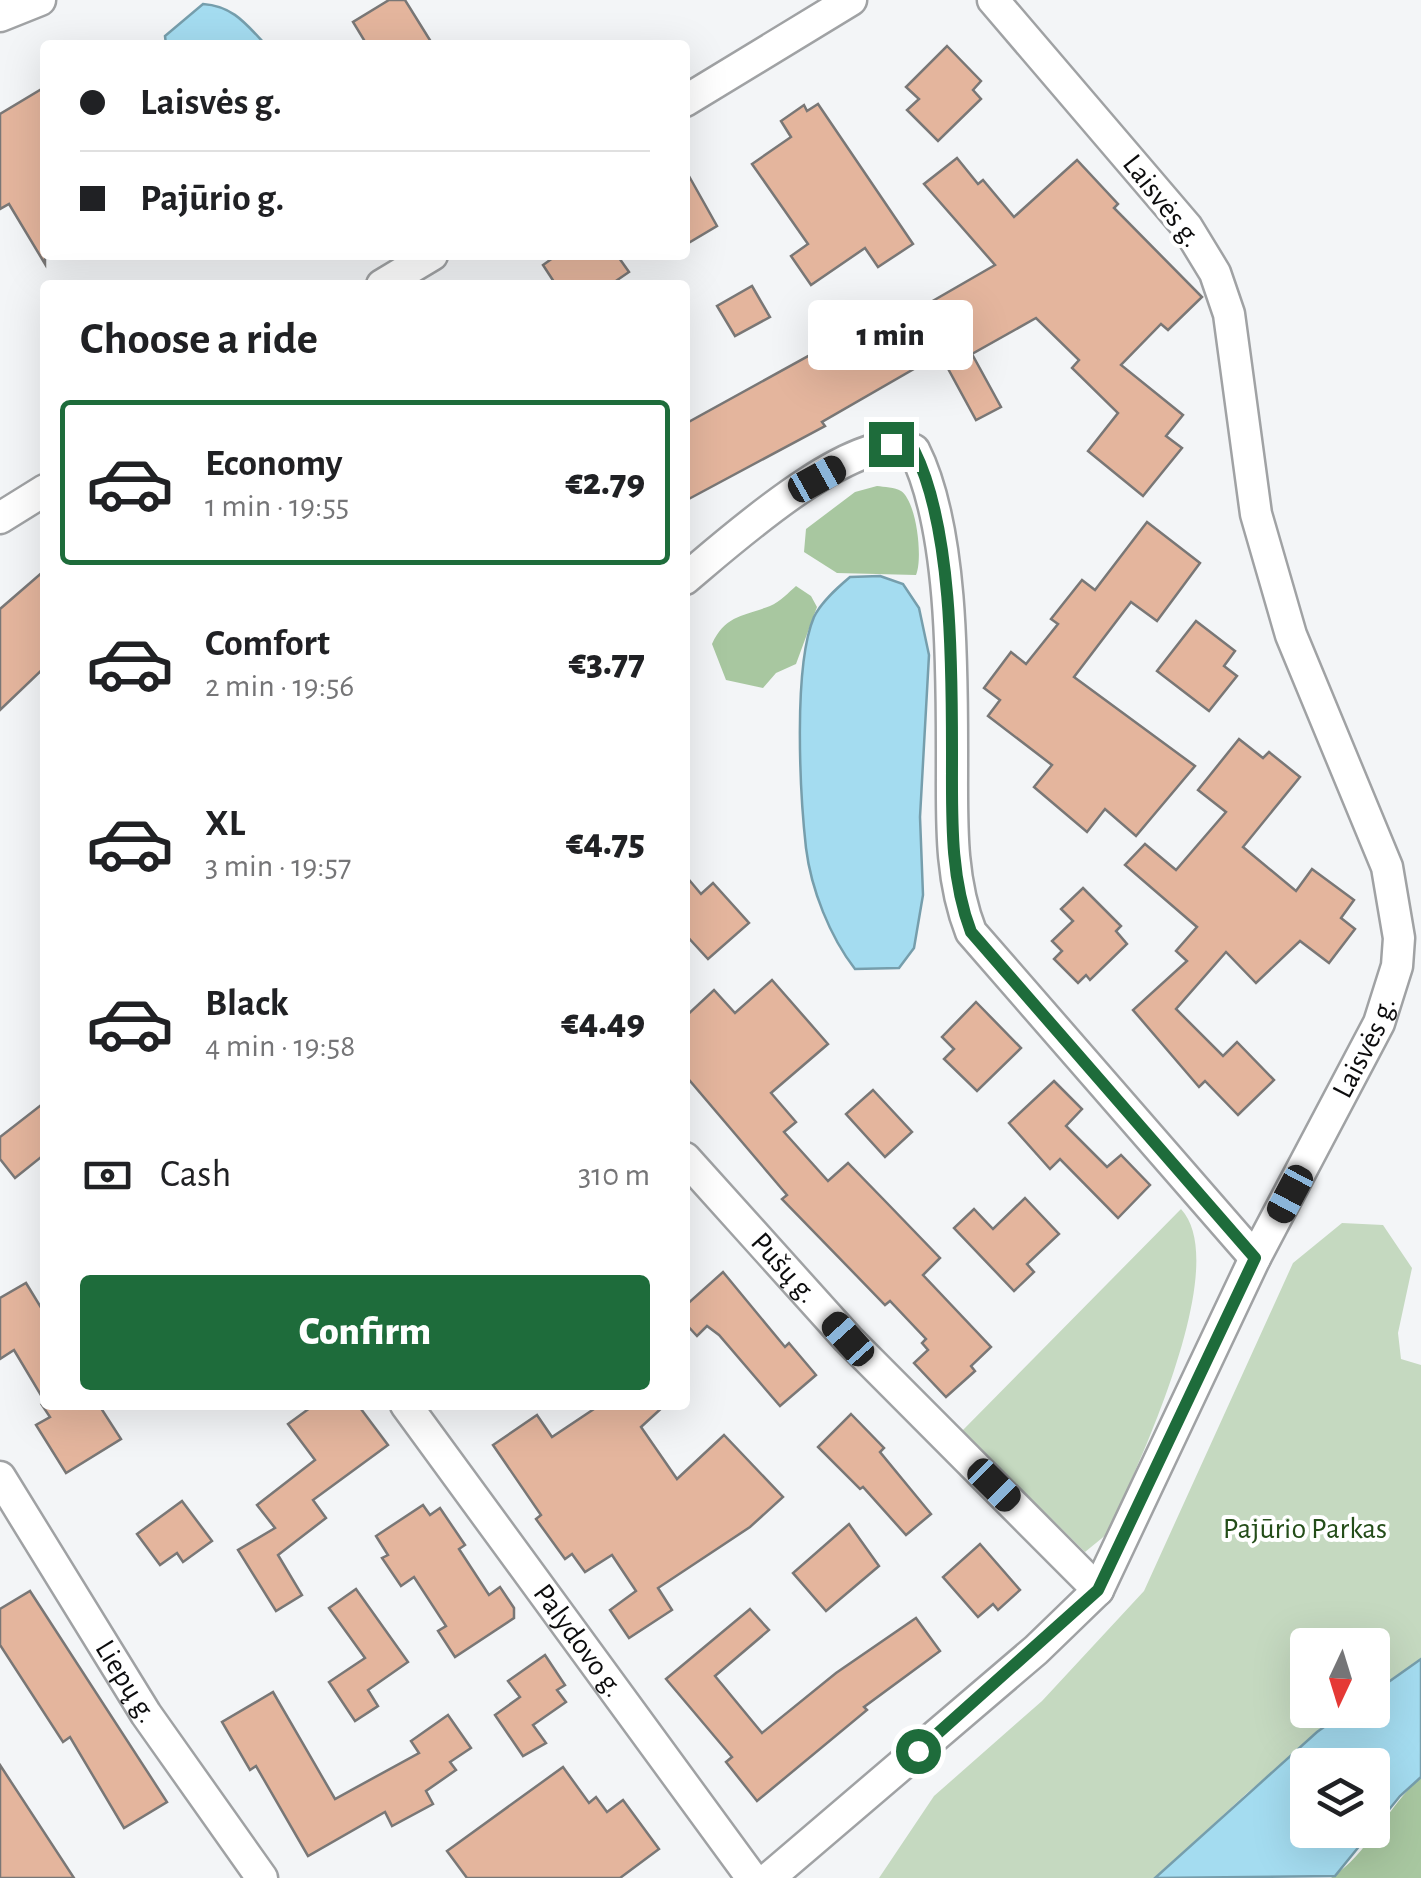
<!DOCTYPE html>
<html lang="en">
<head>
<meta charset="utf-8">
<style>
	:root { --surface:#fff; --page:#f2f2f2; --text:#202124; --muted:#757577; --line:#e0e0e0; --accent:#1e6c3b }
	body { margin:0; font-family:"Alegreya Sans",sans-serif; background:var(--page); color:var(--text); height:100vh; display:flex; flex-direction:column; font-size:38px; white-space:nowrap }
	* { box-sizing:border-box; margin:0 }
	p { font-size:32px; color:var(--muted) }
	.icon { flex:none; width:55px; height:55px; fill:none; stroke:currentColor; stroke-width:2; stroke-linecap:round; stroke-linejoin:round }
	.map { position:relative; flex:1; overflow:hidden }
	.side { position:absolute; left:40px; top:280px; width:650px; height:1130px; display:flex; flex-direction:column; background:var(--surface); border-radius:10px; box-shadow:0 10px 40px #0002 }
	.side>* { flex:none }
	.guide { position:absolute; left:40px; top:40px; width:650px; height:220px; border-radius:10px; box-shadow:0 10px 40px #0002; display:grid; align-content:center; height:220px; padding:0 40px; background:var(--surface) }
	.needle { width:65px; rotate:184deg }
	.controls { position:absolute; left:1290px; top:1628px; display:grid; gap:20px }
	.controls a { display:grid; place-items:center; width:100px; height:100px; border-radius:10px; background:var(--surface); box-shadow:0 10px 40px #0002; font-size:50px }
	.end { position:absolute; width:45px; height:45px; margin:-22px; border:12px solid #1e6c3b; background:#fff; box-shadow:0 0 0 5px #fff }
	.from { border-radius:50% }
	.bubble { position:absolute; height:70px; border-radius:10px; background:var(--surface); box-shadow:0 10px 40px #0002; font-size:32px; font-weight:800; line-height:70px; text-align:center }
	.car { position:absolute; width:30px; height:60px; margin:-30px -15px; border-radius:12px; box-shadow:0 0 8px 2px #0007; background:linear-gradient(#222 24%,#8ab4d8 0 40%,#222 0 76%,#8ab4d8 0 86%,#222 0) }
	.guide b { display:flex; align-items:center; gap:35px; height:95px; font-size:38px }
	.guide b+b { border-top:2px solid var(--line) }
	.guide i { width:25px; height:25px; background:var(--text) }
	ul { padding:0; list-style:none }
	li { display:flex; align-items:center; gap:30px; height:165px; margin:0 20px 15px; padding:0 20px; border:5px solid transparent; border-radius:10px }
	li div { flex:1 }
	li b { display:block; font-size:38px }
	li em { font-style:normal; font-weight:800 }
	li.selected { border-color:var(--accent) }
	li>.icon { width:90px; height:90px; stroke-width:1.5 }
	h2 { padding:0 40px; font-size:45px; line-height:120px }
	.pay { display:flex; align-items:center; gap:25px; height:110px; padding:0 40px; font-size:38px }
	.pay p { margin-inline-start:auto }
	.primary-button { display:flex; gap:20px; margin-top:auto; padding:20px 40px }
	.primary-button a { flex:1; height:115px; border-radius:10px; background:var(--accent); color:#fff; font-size:40px; font-weight:800; line-height:115px; text-align:center }
	.map>svg:first-child { display:block }
	.green { fill:#c5d9c0 }
	.forest { fill:#a8c7a0 }
	.water { fill:#a4dcf0; stroke:#769eac; stroke-width:2.5; fill-rule:evenodd }
	.building { fill:#e4b59d; stroke:#797776; stroke-width:2.5 }
	.lines { fill:none; stroke-linecap:round; stroke-linejoin:round }
	.minor-casing { stroke:#a0a2a4; stroke-width:35 }
	.minor { stroke:#fff; stroke-width:30 }
	.route { stroke:#1e6c3b; stroke-width:12 }
	.labels { text-anchor:middle; dominant-baseline:central; stroke-width:8; stroke-linejoin:round; paint-order:stroke }
	.street-label { font-size:30px; fill:#0c0c0d; stroke:#fff }
	.park-label { font-size:30px; fill:#244d19; stroke:#fff }
</style>
</head>
<body>
<div class="map">
<svg width="1421" height="1878" viewBox="0 0 1421 1878">
	<rect width="100%" height="100%" fill="#f3f5f7"/>
	<g class="green">
		<path d="M 1181,1209 C 1234,1266 1135,1472 1107,1534 L 1085,1552 L 962,1431 Z"/>
		<path d="M 1342,1223 L 1383,1225 L 1412,1268 L 1398,1333 L 1401,1359 L 1421,1365 L 1421,1659 L 1373,1693 L 1372,1645 L 1308,1645 L 1308,1710 L 1348,1710 L 1247,1793 L 1155,1878 L 879,1878 L 934,1796 L 1042,1701 L 1144,1591 L 1293,1263 Z"/>
	</g>
	<g class="forest">
		<path d="M 877,486 C 884,487 895,487 901,491 C 917,502 923,559 916,575 L 837,573 L 804,552 L 806,529 L 855,492 Z"/>
		<path d="M 796,586 L 811,596 L 817,607 L 796,664 L 776,673 L 763,688 L 726,680 L 712,644 C 725,615 744,616 770,606 C 780,602 789,592 796,586 Z"/>
		<path d="M 1421,1777 L 1421,1878 L 1331,1878 C 1368,1854 1388,1806 1421,1777 Z"/>
	</g>
	<g class="water">
		<path d="M 203,4 C 233,6 246,24 266,45 L 166,45 L 165,36 Z"/>
		<path d="M 880,576 L 903,584 L 919,608 L 929,655 L 920,817 L 923,895 L 914,948 L 899,968 L 855,969 C 830,937 811,889 806,848 C 800,794 793,666 814,617 C 821,602 837,588 850,577 Z"/>
		<path d="M 1421,1659 L 1421,1777 L 1400,1796 L 1335,1876 L 1155,1878 L 1317,1732 L 1348,1710 L 1372,1710 L 1373,1693 ZM 1308,1765 L 1372,1765 L 1372,1830 L 1308,1830 Z"/>
	</g>
	<g class="building">
		<path d="M 389,0 L 405,0 L 433,45 L 367,45 L 353,22 Z"/>
		<path d="M 947,46 L 981,81 L 973,90 L 981,99 L 938,141 L 907,110 L 919,99 L 906,87 Z"/>
		<path d="M 45,87 L 45,264 L 9,204 L 0,209 L 0,114 Z"/>
		<path d="M 818,104 L 913,244 L 878,267 L 865,248 L 811,285 L 791,256 L 808,244 L 752,164 L 791,137 L 781,121 L 804,105 L 807,111 Z"/>
		<path d="M 957,158 L 978,184 L 983,180 L 1014,217 L 1077,160 L 1118,204 L 1114,208 L 1202,297 L 1168,330 L 1161,324 L 1121,365 L 1183,415 L 1166,436 L 1182,448 L 1143,496 L 1088,451 L 1118,413 L 1072,368 L 1079,360 L 1036,318 L 972,354 L 1001,407 L 976,420 L 940,354 L 822,422 L 825,426 L 685,501 L 685,424 L 870,322 L 877,333 L 995,265 L 924,184 Z"/>
		<path d="M 685,169 L 717,226 L 685,245 Z"/>
		<path d="M 557,255 L 617,255 L 629,272 L 610,285 L 556,285 L 543,265 Z"/>
		<path d="M 752,286 L 770,317 L 735,336 L 717,306 Z"/>
		<path d="M 1147,522 L 1200,563 L 1157,621 L 1131,602 L 1074,677 L 1195,766 L 1136,836 L 1105,809 L 1087,832 L 1034,787 L 1052,765 L 988,716 L 1000,700 L 984,688 L 1011,652 L 1026,664 L 1058,624 L 1051,619 L 1082,580 L 1095,590 Z"/>
		<path d="M 45,570 L 45,667 L 0,710 L 0,609 Z"/>
		<path d="M 1196,621 L 1235,651 L 1224,666 L 1237,676 L 1209,711 L 1157,671 Z"/>
		<path d="M 1239,739 L 1263,758 L 1269,752 L 1300,777 L 1243,847 L 1296,891 L 1312,869 L 1354,900 L 1341,918 L 1355,929 L 1329,963 L 1300,941 L 1256,983 L 1226,952 L 1176,1009 L 1223,1056 L 1237,1042 L 1274,1080 L 1238,1115 L 1205,1081 L 1199,1087 L 1133,1010 L 1187,961 L 1176,951 L 1197,927 L 1125,865 L 1145,844 L 1176,870 L 1226,812 L 1198,790 Z"/>
		<path d="M 685,875 L 701,894 L 713,883 L 749,923 L 708,959 L 685,934 Z"/>
		<path d="M 1083,888 L 1121,926 L 1116,931 L 1127,944 L 1090,980 L 1086,975 L 1078,983 L 1054,959 L 1062,951 L 1052,941 L 1073,921 L 1061,909 Z"/>
		<path d="M 772,980 L 828,1044 L 771,1093 L 796,1122 L 784,1132 L 828,1181 L 848,1163 L 887,1203 L 940,1258 L 923,1275 L 991,1347 L 971,1366 L 975,1371 L 946,1397 L 914,1363 L 928,1350 L 922,1343 L 926,1339 L 890,1301 L 885,1305 L 782,1199 L 787,1195 L 685,1075 L 685,1017 L 714,990 L 735,1013 Z"/>
		<path d="M 976,1002 L 1021,1048 L 977,1091 L 944,1059 L 954,1049 L 942,1037 Z"/>
		<path d="M 1054,1081 L 1082,1109 L 1066,1126 L 1107,1167 L 1121,1155 L 1150,1185 L 1118,1218 L 1060,1159 L 1050,1169 L 1009,1123 Z"/>
		<path d="M 873,1090 L 912,1132 L 885,1157 L 846,1114 Z"/>
		<path d="M 45,1102 L 45,1154 L 15,1178 L 0,1159 L 0,1137 Z"/>
		<path d="M 1025,1198 L 1059,1234 L 1027,1264 L 1034,1272 L 1014,1291 L 954,1228 L 974,1209 L 993,1229 Z"/>
		<path d="M 723,1272 L 785,1347 L 789,1343 L 816,1375 L 780,1406 L 719,1335 L 707,1326 L 697,1336 L 685,1323 L 685,1306 Z"/>
		<path d="M 26,1283 L 45,1314 L 45,1402 L 14,1350 L 0,1359 L 0,1298 Z"/>
		<path d="M 42,1405 L 99,1405 L 121,1439 L 66,1473 L 36,1425 L 50,1417 Z"/>
		<path d="M 314,1405 L 358,1405 L 388,1445 L 313,1500 L 326,1518 L 278,1555 L 302,1595 L 276,1611 L 238,1550 L 275,1528 L 257,1505 L 315,1460 L 288,1424 Z"/>
		<path d="M 600,1405 L 665,1405 L 641,1427 L 677,1479 L 724,1435 L 783,1497 L 750,1527 L 658,1588 L 672,1610 L 629,1638 L 610,1610 L 636,1591 L 612,1555 L 585,1572 L 572,1554 L 565,1559 L 536,1519 L 541,1515 L 493,1445 L 537,1415 L 552,1437 Z"/>
		<path d="M 851,1414 L 884,1448 L 880,1452 L 931,1514 L 906,1535 L 863,1487 L 860,1489 L 818,1447 Z"/>
		<path d="M 182,1501 L 212,1541 L 183,1562 L 177,1553 L 160,1565 L 137,1534 Z"/>
		<path d="M 423,1505 L 430,1515 L 440,1508 L 465,1545 L 459,1549 L 489,1595 L 500,1587 L 514,1608 L 514,1618 L 455,1657 L 438,1631 L 446,1626 L 414,1577 L 401,1586 L 382,1558 L 388,1555 L 376,1536 Z"/>
		<path d="M 849,1524 L 879,1566 L 826,1611 L 793,1573 Z"/>
		<path d="M 980,1544 L 1020,1590 L 998,1610 L 993,1604 L 978,1617 L 943,1577 Z"/>
		<path d="M 356,1589 L 408,1662 L 368,1690 L 378,1706 L 355,1721 L 329,1682 L 365,1658 L 329,1608 Z"/>
		<path d="M 30,1591 L 167,1802 L 124,1828 L 70,1737 L 63,1742 L 0,1645 L 0,1609 Z"/>
		<path d="M 750,1609 L 769,1630 L 715,1676 L 762,1733 L 836,1673 L 916,1618 L 940,1651 L 864,1707 L 867,1710 L 757,1801 L 726,1762 L 732,1757 L 666,1679 Z"/>
		<path d="M 545,1655 L 565,1685 L 557,1690 L 566,1702 L 533,1725 L 546,1743 L 523,1756 L 495,1715 L 520,1697 L 508,1681 Z"/>
		<path d="M 273,1692 L 335,1799 L 419,1753 L 411,1741 L 448,1715 L 471,1748 L 450,1762 L 456,1770 L 426,1791 L 433,1804 L 392,1826 L 385,1812 L 308,1856 L 256,1766 L 250,1770 L 222,1722 Z"/>
		<path d="M 0,1765 L 74,1878 L 0,1878 Z"/>
		<path d="M 563,1767 L 589,1803 L 596,1797 L 607,1812 L 623,1800 L 659,1849 L 620,1878 L 467,1878 L 447,1851 Z"/>
	</g>
	<g class="lines">
		<defs>
			<g id="minor">
				<path d="M 0,16 L 40,0"/>
				<path d="M 685,101 L 851,0"/>
				<path d="M 382,285 L 432,255"/>
				<path d="M 0,518 L 45,490"/>
				<path d="M 685,579 C 727,544 859,424 914,450 C 954,529 952,676 952,766 C 952,823 950,879 971,932 L 1255,1258"/>
				<path id="s1" d="M 685,1158 L 848,1339 L 1098,1590"/>
				<path id="s2" d="M 406,1405 L 752,1878"/>
				<path id="s3" d="M 0,1477 L 146,1714 L 262,1878"/>
				<path id="s4" d="M 769,1878 L 1036,1650 L 1098,1590 L 1255,1258 L 1379,1023 L 1397,966 L 1399,938 L 1387,867 L 1291,635 L 1256,514 L 1229,314 L 1215,273 L 1187,227 L 993,0"/>
			</g>
		</defs>
		<use href="#minor" class="minor-casing"/>
		<use href="#minor" class="minor"/>
	</g>
	<g class="lines">
		<path class="route" d="M 891,444 L 914,450 C 953,528 952,670 952,759 C 952,818 950,877 971,932 L 1255,1258 L 1098,1590 L 918,1751"/>
	</g>
	<g class="labels">
		<g class="street-label">
			<text transform="translate(1162 201) rotate(52)">Laisvės g.</text>
			<text stroke="none"><textPath href="#s4" startOffset="1042">Laisvės g.</textPath></text>
			<text stroke="none"><textPath href="#s1" startOffset="148">Pušų g.</textPath></text>
			<text stroke="none"><textPath href="#s2" startOffset="292">Palydovo g.</textPath></text>
			<text stroke="none"><textPath href="#s3" startOffset="240">Liepų g.</textPath></text>
		</g>
		<g class="park-label">
			<text x="1305" y="1529">Pajūrio Parkas</text>
		</g>
	</g>
</svg>
<div class="controls">
<a><svg class="needle" viewBox="-14 -14 28 28"><path d="M0-13l5 13h-10z" fill="#e53935"/><path d="M0 13l5-13h-10z" fill="#757577"/></svg></a>
<a><svg class="icon" aria-label="layers" viewBox="0 0 24 24"><path d="M12 4l9 5-9 5-9-5zM3 14l9 5 9-5"/></svg></a>
</div>
<i class="end from" style="left:918px;top:1751px"></i>
<i class="end" style="left:891px;top:444px"></i>
<div class="bubble" style="left:808px;top:300px;width:165px">1 min</div>
<i class="car" style="left:817px;top:479px;rotate:61deg"></i>
<i class="car" style="left:1290px;top:1194px;rotate:208deg"></i>
<i class="car" style="left:848px;top:1339px;rotate:318deg"></i>
<i class="car" style="left:994px;top:1485px;rotate:135deg"></i>
<div class="guide">
<b><i class="from"></i>Laisvės g.</b>
<b><i></i>Pajūrio g.</b>
</div>
<section class="side">
<h2>Choose a ride</h2>
<ul>
<li class="selected"><svg class="icon" aria-label="car" viewBox="0 0 24 24"><path d="M5 17H2v-5l4-1 3-4h7l3 4 3 1v5h-3M9 17h6M6 11h13"/><circle cx="7" cy="17" r="2"/><circle cx="17" cy="17" r="2"/></svg><div><b>Economy</b><p>1 min · 19:55</p></div><em>€2.79</em></li>
<li><svg class="icon" aria-label="car" viewBox="0 0 24 24"><path d="M5 17H2v-5l4-1 3-4h7l3 4 3 1v5h-3M9 17h6M6 11h13"/><circle cx="7" cy="17" r="2"/><circle cx="17" cy="17" r="2"/></svg><div><b>Comfort</b><p>2 min · 19:56</p></div><em>€3.77</em></li>
<li><svg class="icon" aria-label="car" viewBox="0 0 24 24"><path d="M5 17H2v-5l4-1 3-4h7l3 4 3 1v5h-3M9 17h6M6 11h13"/><circle cx="7" cy="17" r="2"/><circle cx="17" cy="17" r="2"/></svg><div><b>XL</b><p>3 min · 19:57</p></div><em>€4.75</em></li>
<li><svg class="icon" aria-label="car" viewBox="0 0 24 24"><path d="M5 17H2v-5l4-1 3-4h7l3 4 3 1v5h-3M9 17h6M6 11h13"/><circle cx="7" cy="17" r="2"/><circle cx="17" cy="17" r="2"/></svg><div><b>Black</b><p>4 min · 19:58</p></div><em>€4.49</em></li>
</ul>
<div class="pay"><svg class="icon" aria-label="cash" viewBox="0 0 24 24"><path d="M3 7h18v10H3z"/><circle cx="12" cy="12" r="2"/></svg>Cash<p>310 m</p></div>
<div class="primary-button"><a>Confirm</a></div>
</section>
</div>
</body>
</html>
